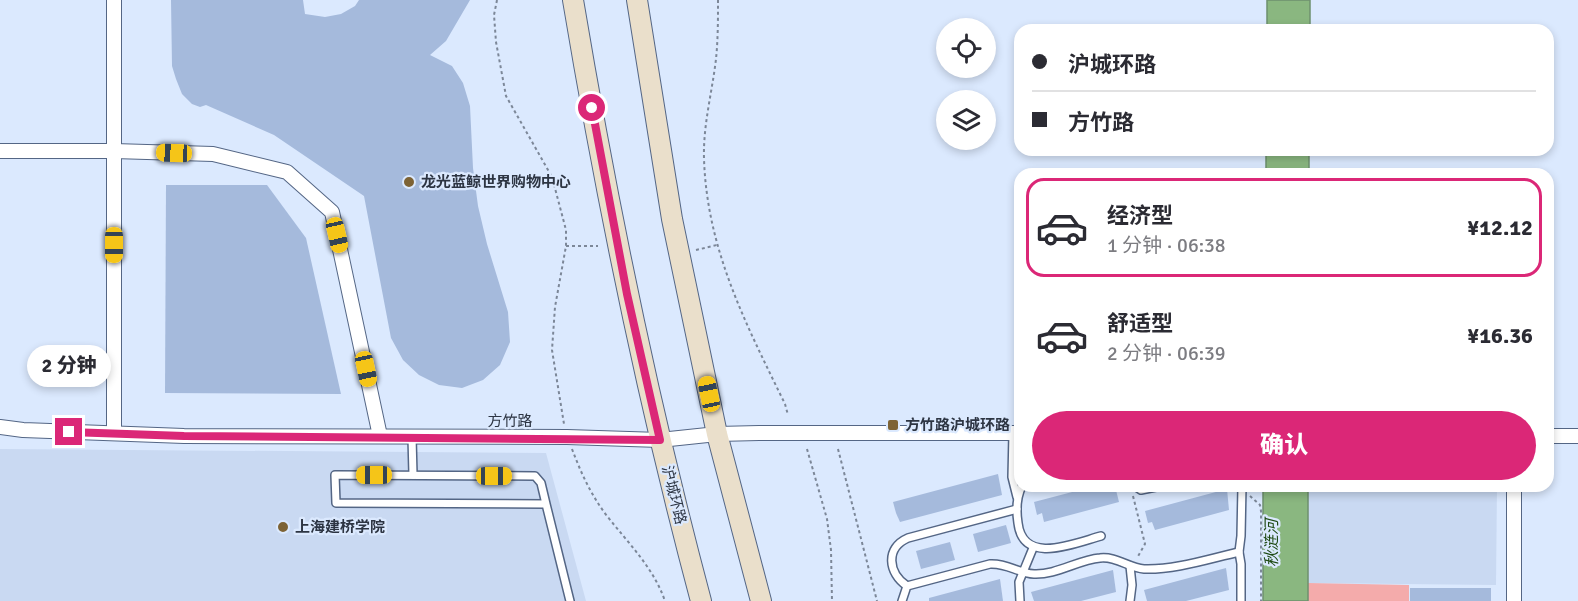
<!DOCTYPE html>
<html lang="zh">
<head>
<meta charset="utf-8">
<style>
	:root { --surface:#fff; --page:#f7f7f7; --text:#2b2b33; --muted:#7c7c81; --line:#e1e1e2; --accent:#db2777 }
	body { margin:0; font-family:Signika,"Noto Sans SC",sans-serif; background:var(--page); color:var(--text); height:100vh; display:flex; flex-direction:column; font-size:22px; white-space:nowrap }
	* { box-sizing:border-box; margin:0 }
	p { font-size:20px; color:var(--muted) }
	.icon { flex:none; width:33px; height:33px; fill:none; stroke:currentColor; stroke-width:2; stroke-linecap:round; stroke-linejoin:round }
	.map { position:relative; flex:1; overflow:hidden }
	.sheet { position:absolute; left:1014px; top:168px; width:540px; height:324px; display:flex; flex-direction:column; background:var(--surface); border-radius:18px; box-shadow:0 3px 9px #0003 }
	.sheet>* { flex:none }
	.hud { position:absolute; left:1014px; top:24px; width:540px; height:132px; border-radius:18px; box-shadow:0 3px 9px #0003; display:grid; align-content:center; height:132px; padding:0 18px; background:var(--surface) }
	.buttons { position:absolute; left:936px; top:18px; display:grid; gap:12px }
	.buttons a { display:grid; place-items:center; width:60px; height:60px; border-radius:50%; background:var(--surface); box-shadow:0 3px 9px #0003; font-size:30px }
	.end { position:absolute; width:27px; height:27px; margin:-14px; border:8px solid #db2777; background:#fff; box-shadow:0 0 0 3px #fff }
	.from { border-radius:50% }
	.bubble { position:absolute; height:42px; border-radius:21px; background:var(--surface); box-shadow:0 3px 9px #0003; font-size:20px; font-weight:800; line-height:42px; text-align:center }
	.car { position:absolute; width:18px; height:36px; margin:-18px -9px; border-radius:8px; box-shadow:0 0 4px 2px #0007; background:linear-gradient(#f5c518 24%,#345 0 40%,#f5c518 0 76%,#345 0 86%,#f5c518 0) }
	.hud b { display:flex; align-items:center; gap:21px; height:57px; font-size:22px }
	.hud b+b { border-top:2px solid var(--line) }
	.hud i { width:15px; height:15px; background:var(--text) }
	ul { padding:10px 0 0; list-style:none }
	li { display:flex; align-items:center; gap:18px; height:99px; margin:0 12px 9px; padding:0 6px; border:3px solid transparent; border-radius:18px }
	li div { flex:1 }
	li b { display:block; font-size:22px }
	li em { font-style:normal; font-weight:800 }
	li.on { border-color:var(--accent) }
	li>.icon { width:54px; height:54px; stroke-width:1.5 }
	.button { display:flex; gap:12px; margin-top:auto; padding:12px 18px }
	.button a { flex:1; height:69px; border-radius:36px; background:var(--accent); color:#fff; font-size:24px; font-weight:800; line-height:69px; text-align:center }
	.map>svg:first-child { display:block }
	.built { fill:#c9d9f2 }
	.green { fill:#f4abab }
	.water { fill:#8ab780; stroke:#6e906e; stroke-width:1.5 }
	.building { fill:#a5badc }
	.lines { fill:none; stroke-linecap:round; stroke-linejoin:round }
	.lane-casing { stroke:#546685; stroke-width:10 }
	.street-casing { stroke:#546685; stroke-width:16 }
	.secondary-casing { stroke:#546685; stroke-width:22 }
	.path { stroke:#7c8798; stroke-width:2; stroke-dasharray:3 3; stroke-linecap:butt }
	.lane { stroke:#fff; stroke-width:7 }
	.street { stroke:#fff; stroke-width:14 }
	.secondary { stroke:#eadfcb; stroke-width:20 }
	.route { stroke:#db2777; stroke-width:8 }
	.poi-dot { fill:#7d6335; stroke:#dbe9fe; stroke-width:2 }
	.labels { text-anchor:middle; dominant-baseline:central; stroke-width:4.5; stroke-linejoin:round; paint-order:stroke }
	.poi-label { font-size:15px; font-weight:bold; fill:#2d3543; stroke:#dbe9fe; text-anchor:start }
	.street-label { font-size:15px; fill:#2d3543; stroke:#dbe9fe }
	.water-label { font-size:16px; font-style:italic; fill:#1e4a13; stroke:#dbe9fe }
</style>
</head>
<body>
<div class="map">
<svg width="1578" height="601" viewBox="0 0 1578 601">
	<rect width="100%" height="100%" fill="#dbe9fe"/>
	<g class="built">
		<path d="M 0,449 L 546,453 L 586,601 L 0,601 Z"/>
		<path d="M 1308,486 L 1497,486 L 1496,585 L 1308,583 Z"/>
	</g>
	<path class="green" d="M 1308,583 L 1409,585 L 1409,601 L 1308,601 Z"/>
	<g class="water">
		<rect x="1267" y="0" width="43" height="30"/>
		<rect x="1266" y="150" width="43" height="24"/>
		<rect x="1263" y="486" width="45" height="115"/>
	</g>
	<g class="building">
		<path d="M 171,0 L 303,0 L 305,14 L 325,17 L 341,14 L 355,6 L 359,0 L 470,0 L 446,41 L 430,55 L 452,66 L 463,83 L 470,106 L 473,168 L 478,206 L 487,244 L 508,312 L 510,342 L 500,365 L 483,380 L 462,388 L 439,385 L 419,375 L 403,360 L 391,338 L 364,196 L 274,135 L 206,105 L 200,107 L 192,104 L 182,94 L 176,79 L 172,66 Z"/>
		<path d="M 166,185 L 267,185 L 306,238 L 341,394 L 165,393 Z"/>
		<path d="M 998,474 L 1002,495 L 900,522 L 896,513 L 893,502 Z"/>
		<path d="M 1095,486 L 1115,486 L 1119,502 L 1044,522 L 1042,513 L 1037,515 L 1034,502 Z"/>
		<path d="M 1227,489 L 1229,510 L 1155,530 L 1152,522 L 1148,523 L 1145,511 Z"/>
		<path d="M 1006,525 L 1011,543 L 978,552 L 973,534 Z"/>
		<path d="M 950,542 L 955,560 L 921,569 L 916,551 Z"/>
		<path d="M 1226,568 L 1229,590 L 1186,601 L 1147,601 L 1144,590 Z"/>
		<path d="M 1113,570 L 1116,592 L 1081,601 L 1034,601 L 1031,592 Z"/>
		<path d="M 1000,579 L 1003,601 L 929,601 L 929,598 Z"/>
		<rect x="1410" y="588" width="81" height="13"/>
	</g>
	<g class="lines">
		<defs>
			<g id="lane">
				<path d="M 1013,433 L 1012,477 L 1017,497"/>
				<path d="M 412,437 L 413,475"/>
				<path d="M 1022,486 C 1016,498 1016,510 1018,523 C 1023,566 1075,543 1101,536"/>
				<path d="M 1135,486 L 1141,490 L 1161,486"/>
				<path d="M 546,504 L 541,483 L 535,476 L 335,475 L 336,503 L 546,504 L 570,601"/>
				<path d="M 1130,566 L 1132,585 L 1130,601"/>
				<path d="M 907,586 C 888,573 885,548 908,538 L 1017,509"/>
				<path d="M 902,601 L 907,586 L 990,564 C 1008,563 1017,573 1034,574 C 1056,575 1078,560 1100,558 C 1116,556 1129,568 1144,569 C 1175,570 1208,559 1239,552"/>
				<path d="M 1020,601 L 1019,582 L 1033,548"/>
				<path d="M 1241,601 L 1241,564 L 1239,552 L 1241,536 L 1242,486"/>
			</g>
			<g id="street">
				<path d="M 114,0 L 114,433"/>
				<path d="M 0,151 L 114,151 L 213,154 L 287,172 L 332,212 L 380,436"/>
				<path d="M 0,427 L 23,430 L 184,436 L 567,437 L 660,440 L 717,434 L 759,433 L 1020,433"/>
				<path d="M 1548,436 L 1578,436"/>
				<path d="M 1514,601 L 1514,486"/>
			</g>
			<g id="secondary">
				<path d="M 573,0 C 607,203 648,403 701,601"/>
				<path d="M 637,0 L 672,219 L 717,434 L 761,601"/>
			</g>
		</defs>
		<use href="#lane" class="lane-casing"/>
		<use href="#street" class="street-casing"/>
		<use href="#secondary" class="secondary-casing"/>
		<g class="path">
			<path d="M 497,0 L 494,15 L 496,42 L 506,96 L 552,177 L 566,230 L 566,246 L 555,307 L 552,350 L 564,424"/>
			<path d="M 718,0 C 718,19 718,40 716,59 C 712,93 703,125 704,159 C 707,250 746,324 785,404 L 788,415"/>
			<path d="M 566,246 L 598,246"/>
			<path d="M 696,250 L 717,245"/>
			<path d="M 572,449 C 581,473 591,495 607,516 C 629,544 653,567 665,601"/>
			<path d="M 807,449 L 827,519 L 831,550 L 832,601"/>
			<path d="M 838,449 L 877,601"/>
			<path d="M 1133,496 L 1145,544 L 1137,558"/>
			<path d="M 1250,496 L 1260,505 L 1261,511 L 1261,601"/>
		</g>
		<use href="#lane" class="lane"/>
		<use href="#street" class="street"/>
		<use href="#secondary" class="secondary"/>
	</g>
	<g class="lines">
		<path class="route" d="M 69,432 L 184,436 L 660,440 L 627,294 L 592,108"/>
	</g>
	<g class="poi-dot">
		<circle cx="409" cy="182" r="6"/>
		<rect x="887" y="419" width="12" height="12" rx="3"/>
		<circle cx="283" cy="527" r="6"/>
	</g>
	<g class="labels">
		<g class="poi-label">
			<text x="421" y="182">龙光蓝鲸世界购物中心</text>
			<text x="905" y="425">方竹路沪城环路</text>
			<text x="295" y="527">上海建桥学院</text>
		</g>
		<g class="street-label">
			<text x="510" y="421">方竹路</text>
			<text transform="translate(674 495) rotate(76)">沪城环路</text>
		</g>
		<g class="water-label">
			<text transform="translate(1272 543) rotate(-90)">秋涟河</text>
		</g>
	</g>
</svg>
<div class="buttons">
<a><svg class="icon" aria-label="locate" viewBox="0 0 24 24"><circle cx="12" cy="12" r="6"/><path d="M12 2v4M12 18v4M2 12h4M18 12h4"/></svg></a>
<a><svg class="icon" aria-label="layers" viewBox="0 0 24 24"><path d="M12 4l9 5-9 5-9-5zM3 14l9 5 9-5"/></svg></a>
</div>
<i class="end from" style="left:592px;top:108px"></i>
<i class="end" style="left:69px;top:432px"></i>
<div class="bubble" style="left:27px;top:345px;width:84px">2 分钟</div>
<i class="car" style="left:174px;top:153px;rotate:272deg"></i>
<i class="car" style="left:337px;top:235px;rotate:167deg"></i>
<i class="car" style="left:114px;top:245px;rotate:180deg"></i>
<i class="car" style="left:366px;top:369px;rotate:168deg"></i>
<i class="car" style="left:709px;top:394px;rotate:348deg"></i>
<i class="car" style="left:374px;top:475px;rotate:270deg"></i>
<i class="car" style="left:494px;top:476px;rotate:90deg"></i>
<div class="hud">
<b><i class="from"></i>沪城环路</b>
<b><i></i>方竹路</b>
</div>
<section class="sheet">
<ul>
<li class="on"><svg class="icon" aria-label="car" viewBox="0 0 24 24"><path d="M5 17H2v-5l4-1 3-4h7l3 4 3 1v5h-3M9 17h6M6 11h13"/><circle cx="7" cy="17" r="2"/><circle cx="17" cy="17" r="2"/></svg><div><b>经济型</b><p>1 分钟 · 06:38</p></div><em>¥12.12</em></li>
<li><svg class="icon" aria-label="car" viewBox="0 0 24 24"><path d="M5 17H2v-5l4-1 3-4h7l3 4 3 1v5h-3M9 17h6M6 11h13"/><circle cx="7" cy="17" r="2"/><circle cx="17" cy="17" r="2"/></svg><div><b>舒适型</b><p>2 分钟 · 06:39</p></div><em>¥16.36</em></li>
</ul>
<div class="button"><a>确认</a></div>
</section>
</div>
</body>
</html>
